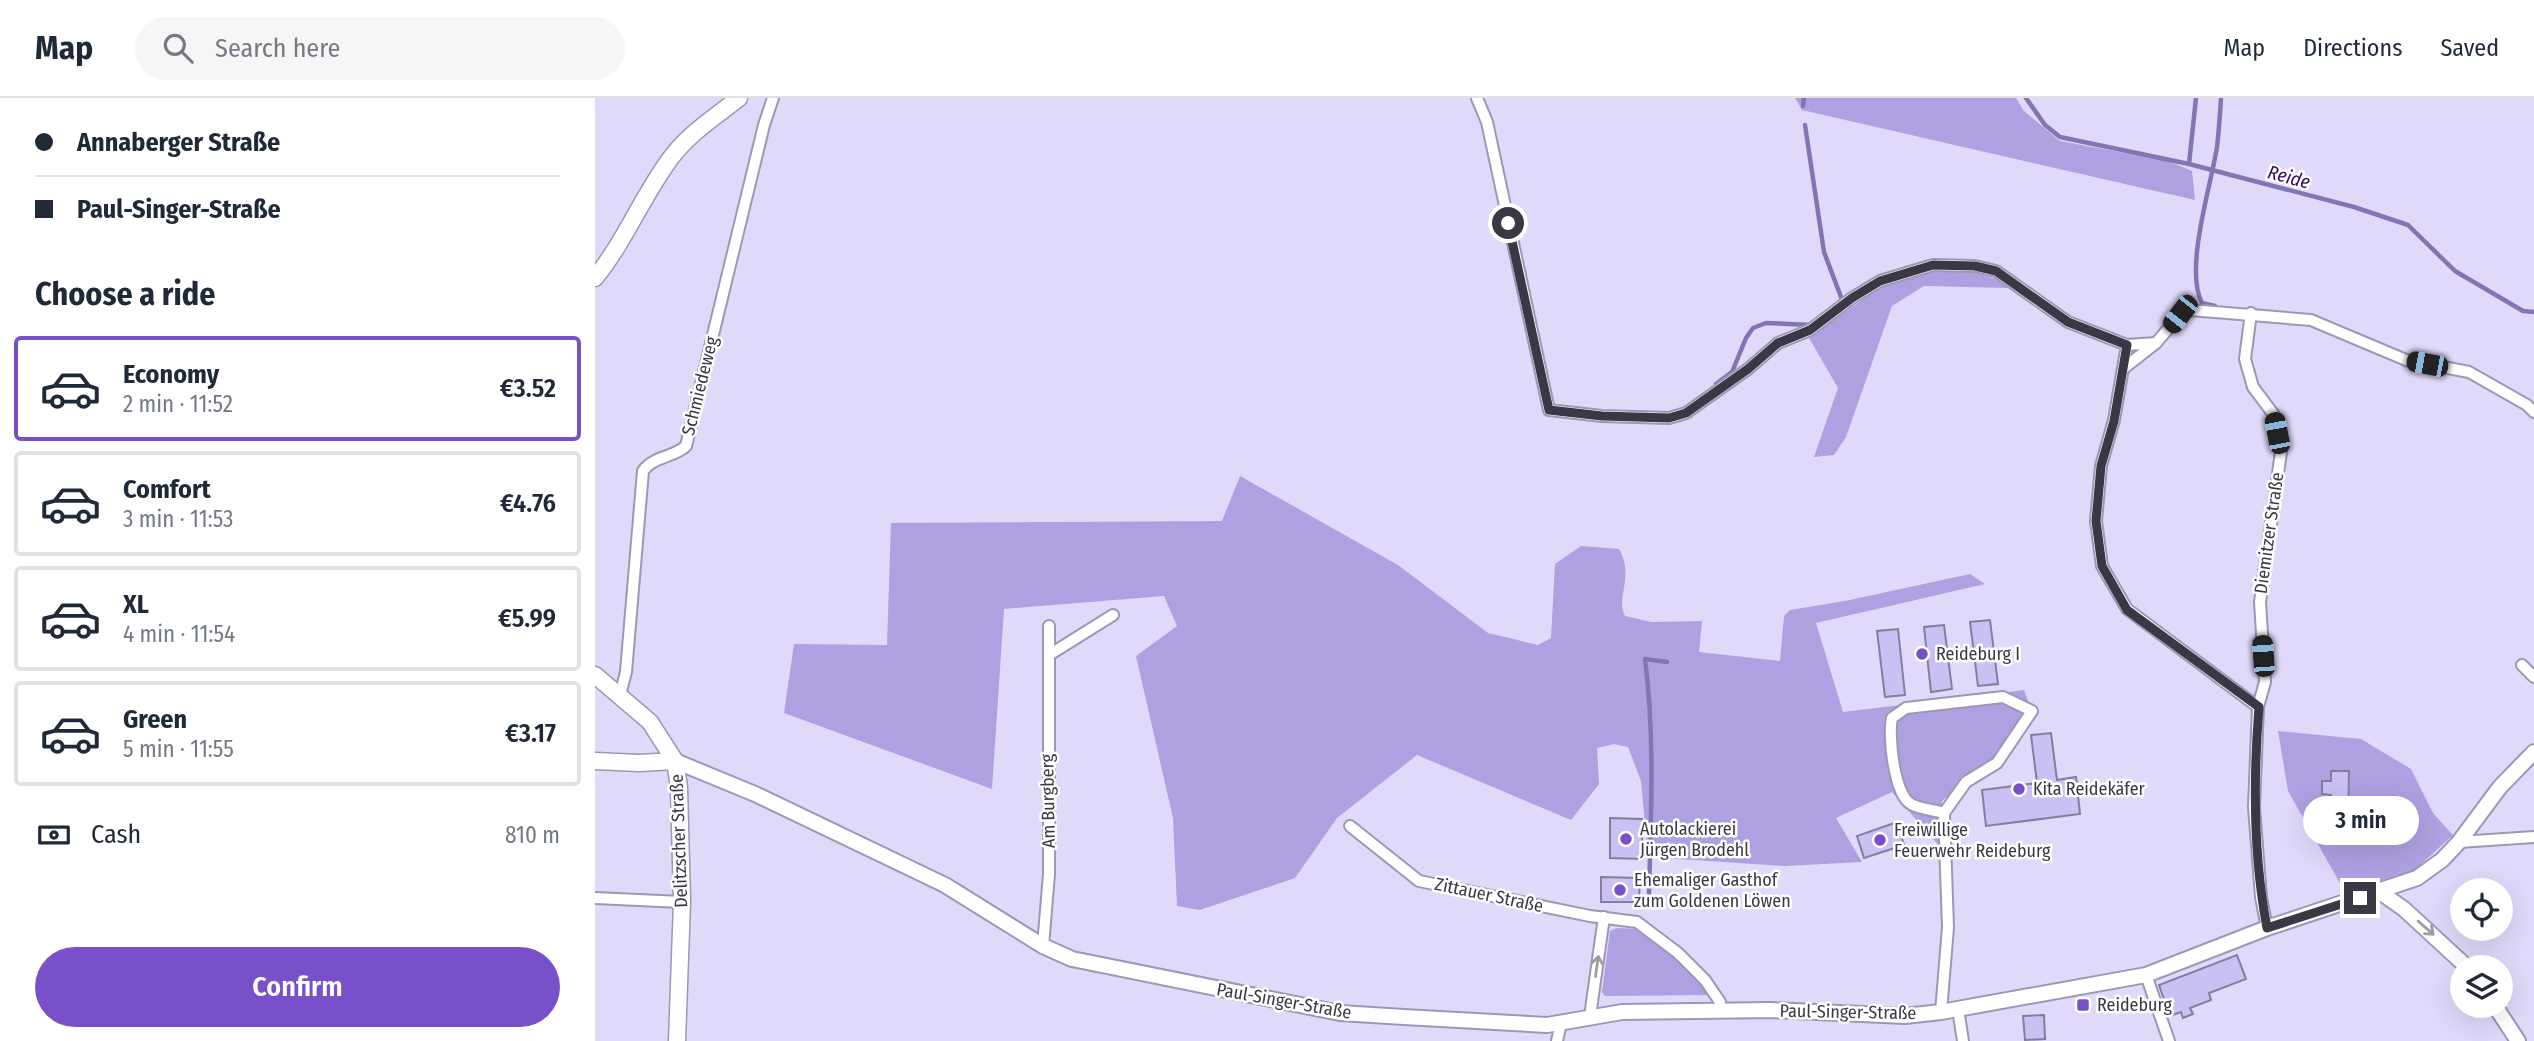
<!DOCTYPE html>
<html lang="en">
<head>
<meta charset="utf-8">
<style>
	:root { --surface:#fff; --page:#f6f6f7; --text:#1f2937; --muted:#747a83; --line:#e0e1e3; --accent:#7750ca }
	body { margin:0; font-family:"Fira Sans Condensed",sans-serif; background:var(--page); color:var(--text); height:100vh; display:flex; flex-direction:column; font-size:26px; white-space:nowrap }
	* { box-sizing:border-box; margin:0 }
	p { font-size:23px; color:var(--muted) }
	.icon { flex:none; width:38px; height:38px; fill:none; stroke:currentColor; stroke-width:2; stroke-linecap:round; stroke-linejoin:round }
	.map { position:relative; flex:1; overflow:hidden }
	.sheet { display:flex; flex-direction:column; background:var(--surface); width:595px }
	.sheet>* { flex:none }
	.hud { display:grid; align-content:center; height:154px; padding:0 35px; background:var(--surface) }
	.tools { position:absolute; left:1855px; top:780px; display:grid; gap:14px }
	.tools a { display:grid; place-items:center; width:63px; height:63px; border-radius:50%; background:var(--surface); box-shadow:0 7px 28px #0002; font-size:35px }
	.end { position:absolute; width:32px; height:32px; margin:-16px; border:9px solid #3b3845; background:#fff; box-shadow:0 0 0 4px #fff }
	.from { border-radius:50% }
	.bubble { position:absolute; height:49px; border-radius:24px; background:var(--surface); box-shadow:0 7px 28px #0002; font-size:23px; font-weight:600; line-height:49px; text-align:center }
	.car { position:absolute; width:21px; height:42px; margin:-21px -10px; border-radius:9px; box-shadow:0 0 5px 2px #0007; background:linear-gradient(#222 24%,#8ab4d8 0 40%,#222 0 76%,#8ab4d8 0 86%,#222 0) }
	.hud b { display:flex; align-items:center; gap:24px; height:66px; font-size:26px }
	.hud b+b { border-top:2px solid var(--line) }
	.hud i { width:18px; height:18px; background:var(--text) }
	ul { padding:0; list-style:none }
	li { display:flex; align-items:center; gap:21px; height:105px; margin:0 14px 10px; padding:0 21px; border:4px solid var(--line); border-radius:7px }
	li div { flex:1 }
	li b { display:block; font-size:26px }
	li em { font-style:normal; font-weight:600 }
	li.on { border-color:var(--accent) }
	li>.icon { width:63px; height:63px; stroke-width:1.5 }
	h2 { padding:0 35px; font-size:32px; line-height:84px }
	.pay { display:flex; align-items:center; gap:18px; height:77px; padding:0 35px; font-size:26px }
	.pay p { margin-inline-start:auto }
	.action { display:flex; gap:14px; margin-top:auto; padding:14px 35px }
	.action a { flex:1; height:80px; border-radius:42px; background:var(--accent); color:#fff; font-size:28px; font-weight:600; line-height:80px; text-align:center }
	header { display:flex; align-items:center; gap:42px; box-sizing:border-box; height:98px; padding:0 35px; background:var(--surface); border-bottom:2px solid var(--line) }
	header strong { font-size:33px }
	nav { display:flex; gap:38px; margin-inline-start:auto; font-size:24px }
	.search { width:490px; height:63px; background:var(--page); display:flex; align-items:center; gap:18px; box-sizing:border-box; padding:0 24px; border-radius:38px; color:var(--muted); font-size:26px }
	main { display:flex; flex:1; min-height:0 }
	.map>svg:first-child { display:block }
	.green { fill:#afa0e1 }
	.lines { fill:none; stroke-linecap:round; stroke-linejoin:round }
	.stream { stroke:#8474b3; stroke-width:4.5 }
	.building { fill:#cbc0f4; stroke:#847e9c; stroke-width:2 }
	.minor-casing { stroke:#9d97b6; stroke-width:14 }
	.tertiary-casing { stroke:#9d97b6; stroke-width:18 }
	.secondary-casing { stroke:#9d97b6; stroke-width:19 }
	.minor { stroke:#fff; stroke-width:10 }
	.tertiary { stroke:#fff; stroke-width:14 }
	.secondary { stroke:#fff; stroke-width:16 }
	.oneway { stroke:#9d9ca2 }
	.route { stroke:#3b3845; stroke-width:9 }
	.poi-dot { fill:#7750ca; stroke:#fff; stroke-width:2.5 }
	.labels { text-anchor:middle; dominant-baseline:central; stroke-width:5; stroke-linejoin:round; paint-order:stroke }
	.street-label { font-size:18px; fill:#3b3845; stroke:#fff }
	.poi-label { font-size:18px; fill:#3b3845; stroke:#fff; text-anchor:start }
	.water-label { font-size:19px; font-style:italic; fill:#34056c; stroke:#fff }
</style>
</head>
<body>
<header>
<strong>Map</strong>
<div class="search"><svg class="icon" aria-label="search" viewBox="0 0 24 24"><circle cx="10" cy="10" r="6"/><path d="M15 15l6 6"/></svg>Search here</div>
<nav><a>Map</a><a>Directions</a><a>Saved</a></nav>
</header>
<main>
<section class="sheet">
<div class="hud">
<b><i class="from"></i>Annaberger Straße</b>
<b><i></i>Paul-Singer-Straße</b>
</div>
<h2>Choose a ride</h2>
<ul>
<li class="on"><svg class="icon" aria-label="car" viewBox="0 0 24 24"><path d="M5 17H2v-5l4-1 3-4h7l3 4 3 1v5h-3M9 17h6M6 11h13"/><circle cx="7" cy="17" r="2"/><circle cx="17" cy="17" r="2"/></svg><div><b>Economy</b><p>2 min · 11:52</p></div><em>€3.52</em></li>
<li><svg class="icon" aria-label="car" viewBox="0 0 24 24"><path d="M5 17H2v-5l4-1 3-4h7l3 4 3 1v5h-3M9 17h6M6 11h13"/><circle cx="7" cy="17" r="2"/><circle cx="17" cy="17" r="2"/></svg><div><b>Comfort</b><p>3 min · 11:53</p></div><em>€4.76</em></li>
<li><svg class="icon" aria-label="car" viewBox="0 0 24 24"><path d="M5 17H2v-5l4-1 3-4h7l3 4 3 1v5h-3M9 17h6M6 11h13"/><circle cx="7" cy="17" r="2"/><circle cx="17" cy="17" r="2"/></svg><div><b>XL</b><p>4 min · 11:54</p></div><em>€5.99</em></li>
<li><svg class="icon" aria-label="car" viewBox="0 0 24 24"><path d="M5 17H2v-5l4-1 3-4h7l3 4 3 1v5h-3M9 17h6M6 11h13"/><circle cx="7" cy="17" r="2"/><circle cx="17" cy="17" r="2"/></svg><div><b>Green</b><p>5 min · 11:55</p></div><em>€3.17</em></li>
</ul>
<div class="pay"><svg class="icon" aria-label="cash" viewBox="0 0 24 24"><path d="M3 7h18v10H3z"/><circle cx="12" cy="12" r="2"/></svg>Cash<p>810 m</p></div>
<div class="action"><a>Confirm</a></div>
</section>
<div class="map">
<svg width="1939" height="943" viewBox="0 0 1939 943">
	<rect width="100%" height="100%" fill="#e0d9fa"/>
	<g class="green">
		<path d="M 1200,0 L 1421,0 L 1429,13 L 1465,43 L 1573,63 L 1597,73 L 1600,102 L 1207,12 Z"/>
		<path d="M 1342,172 C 1366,171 1395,174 1414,190 L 1329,188 L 1297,208 L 1251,339 L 1239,357 L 1219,359 L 1243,290 L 1214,240 L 1289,186 Z"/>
		<path d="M 645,378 L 803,467 L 893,535 L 943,547 L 956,540 L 960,466 L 986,448 L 1024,451 C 1040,478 1020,500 1030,518 L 1056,524 L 1107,523 L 1104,554 L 1185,563 L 1189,518 L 1195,512 L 1250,503 L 1375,476 L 1390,486 L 1221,525 L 1248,614 L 1429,592 L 1437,613 L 1402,665 L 1371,684 L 1347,703 L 1347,751 L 1297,694 L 1241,720 L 1267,764 L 1189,768 L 1053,759 L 1046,683 L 1033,649 L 1019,646 L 1002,650 L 1004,686 L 976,722 L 822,657 L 742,720 L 700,780 L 605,812 L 582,808 L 578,720 L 541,558 L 582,528 L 569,498 L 409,511 L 397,691 L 189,615 L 199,546 L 292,547 L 296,425 L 627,423 Z"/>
		<path d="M 1683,633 L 1766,641 L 1816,671 L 1838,715 L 1858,737 L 1821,771 L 1751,796 L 1693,693 Z"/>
		<path d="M 1022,830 L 1044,831 L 1083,858 L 1117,897 L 1010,898 L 1007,894 L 1015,833 Z"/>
	</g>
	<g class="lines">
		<g class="stream">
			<path d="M 1431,0 L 1450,27 L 1465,39 L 1594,66 L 1759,109 L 1813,127 L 1860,173 L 1928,213 L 1939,214"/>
			<path d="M 1208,8 L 1209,0"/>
			<path d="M 1210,27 L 1229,154 L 1246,199"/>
			<path d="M 1594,66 L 1601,0"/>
			<path d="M 1620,208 L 1607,205 C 1589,171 1616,88 1622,49 C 1624,33 1625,16 1626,0"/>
			<path d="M 1121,286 L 1137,274 L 1151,240 L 1158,230 L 1171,225 L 1216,227"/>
			<path d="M 1054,795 C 1056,717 1060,639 1050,561 L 1072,564"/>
		</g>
	</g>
	<g class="building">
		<path d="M 1395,522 L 1403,586 L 1383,588 L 1375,524 Z"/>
		<path d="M 1349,527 L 1357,591 L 1336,594 L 1329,529 Z"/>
		<path d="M 1303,531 L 1310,597 L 1290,599 L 1282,533 Z"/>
		<path d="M 1456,635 L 1462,682 L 1481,679 L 1485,716 L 1391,728 L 1387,692 L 1442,685 L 1436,637 Z"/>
		<path d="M 1736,673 L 1754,673 L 1753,730 L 1735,730 L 1736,697 L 1727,696 L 1727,683 L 1736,683 Z"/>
		<path d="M 1015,720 L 1047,721 L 1047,761 L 1015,760 Z"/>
		<path d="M 1302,724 L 1309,747 L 1269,760 L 1262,738 Z"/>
		<path d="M 1006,779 L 1045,780 L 1044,804 L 1006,804 Z"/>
		<path d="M 1642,857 L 1651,881 L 1614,895 L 1616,902 L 1595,910 L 1598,916 L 1588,920 L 1586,914 L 1575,918 L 1564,887 Z"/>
		<path d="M 1449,917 L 1450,941 L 1430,942 L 1428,918 Z"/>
	</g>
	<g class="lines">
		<defs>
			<g id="minor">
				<path d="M 882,0 L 892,24 L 954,312 L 1007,318 L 1074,320 L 1091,315 L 1153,271 L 1183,245 L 1215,232 L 1257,200 L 1285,183 L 1338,167 L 1380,168 L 1401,173 L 1473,224 L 1532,247 L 1561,245 L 1585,217 L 1595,212 L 1716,222 L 1811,262 L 1874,274 L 1932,307 L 1939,314"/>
				<path d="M 1656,215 L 1650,261 L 1658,289 L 1679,317 L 1686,354 L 1665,504 L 1670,584 L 1663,609 L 1659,709 L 1666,799 L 1672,830"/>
				<path d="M 1532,247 L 1519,322 L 1506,368 L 1501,423 L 1507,468 L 1532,511 L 1663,609"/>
				<path d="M 1529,270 L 1561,245"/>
				<path d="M 454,528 L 454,557"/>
				<path d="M 1927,567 L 1939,579"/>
				<path d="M 25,597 L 31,574 L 48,373 C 58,358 78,360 91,348 L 169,27 L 178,0"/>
				<path d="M 755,728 L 824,783 L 995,818 L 1042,824 L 1083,855 L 1110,882 L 1125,904 L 1125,912"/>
				<path d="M 1864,744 L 1939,739"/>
				<path d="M 0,800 L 87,804"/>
				<path d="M 448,848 L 454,776 L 454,557 L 518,517"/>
				<path d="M 1551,877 L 1574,943"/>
				<path d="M 1363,911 L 1368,943"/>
				<path d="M 1346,914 L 1353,829 L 1349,715 L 1371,684 L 1402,665 L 1437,613 L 1408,599 L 1311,610 L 1297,620 C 1293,637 1299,697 1316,706 C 1325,711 1339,712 1349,715"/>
				<path d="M 995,918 L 1009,819"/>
				<path d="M 962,943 L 966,925"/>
			</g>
			<g id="tertiary">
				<path d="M 80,663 L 160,696 L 350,787 L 448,848 L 477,861 L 745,915 L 809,919 L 952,927 L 1027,914 L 1176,912 L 1310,918 L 1346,914 L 1551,877 L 1672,830 L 1822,780 L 1847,762 L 1864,744 L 1905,689 L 1939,654"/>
				<path d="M 1785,794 L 1809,811 L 1873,870"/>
				<path d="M 1900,908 L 1923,943"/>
			</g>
			<g id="secondary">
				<path d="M 0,180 C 30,143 47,99 75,61 C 93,36 120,19 144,0"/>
				<path d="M 0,577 L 55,624 L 80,663 L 84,689 L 87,804 L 82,943"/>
				<path d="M 0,663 L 44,665 L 80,663"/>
			</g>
		</defs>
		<use href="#minor" class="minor-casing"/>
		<use href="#tertiary" class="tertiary-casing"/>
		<use href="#secondary" class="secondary-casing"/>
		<use href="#minor" class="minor"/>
		<use href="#tertiary" class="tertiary"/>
		<use href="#secondary" class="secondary"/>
	</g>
	<defs><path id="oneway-shaft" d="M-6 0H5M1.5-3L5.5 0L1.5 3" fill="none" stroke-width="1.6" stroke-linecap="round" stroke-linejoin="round" transform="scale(1.75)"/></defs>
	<g class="oneway">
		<use href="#oneway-shaft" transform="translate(1831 830) rotate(41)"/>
		<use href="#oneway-shaft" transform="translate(1002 868) rotate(-82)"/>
	</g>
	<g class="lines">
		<path class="route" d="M 913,125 L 954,312 L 1007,318 L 1074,320 L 1091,315 L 1153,271 L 1183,245 L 1215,232 L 1257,200 L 1285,183 L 1338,167 L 1380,168 L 1401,173 L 1473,224 L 1532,247 L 1519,323 L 1506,368 L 1501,423 L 1507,468 L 1532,512 L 1664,609 C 1658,683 1658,757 1672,830 L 1765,800"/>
	</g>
	<g class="poi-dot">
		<circle cx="1327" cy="556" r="7"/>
		<circle cx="1424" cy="691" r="7"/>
		<circle cx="1031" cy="741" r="7"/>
		<circle cx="1285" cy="742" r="7"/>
		<circle cx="1025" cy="792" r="7"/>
		<rect x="1481" y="900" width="14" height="14" rx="3.5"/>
	</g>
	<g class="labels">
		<g class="street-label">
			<text transform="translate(105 288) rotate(-76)">Schmiedeweg</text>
			<text transform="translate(1674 435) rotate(-82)">Diemitzer Straße</text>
			<text transform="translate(453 703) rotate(-91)">Am Burgberg</text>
			<text transform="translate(84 743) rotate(-92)">Delitzscher Straße</text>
			<text transform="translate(894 797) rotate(12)">Zittauer Straße</text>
			<text transform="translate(689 903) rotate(10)">Paul-Singer-Straße</text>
			<text transform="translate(1253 914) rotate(1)">Paul-Singer-Straße</text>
		</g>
		<g class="poi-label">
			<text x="1341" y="556">Reideburg I</text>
			<text x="1438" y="691">Kita Reidekäfer</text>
			<text x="1045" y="731">Autolackierei<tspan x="1045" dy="21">Jürgen Brodehl</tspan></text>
			<text x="1299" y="732">Freiwillige<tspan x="1299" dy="21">Feuerwehr Reideburg</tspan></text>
			<text x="1039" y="782">Ehemaliger Gasthof<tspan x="1039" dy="21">zum Goldenen Löwen</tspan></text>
			<text x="1502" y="907">Reideburg</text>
		</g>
		<g class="water-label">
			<text transform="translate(1694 79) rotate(15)">Reide</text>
		</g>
	</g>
</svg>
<div class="tools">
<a><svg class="icon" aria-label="locate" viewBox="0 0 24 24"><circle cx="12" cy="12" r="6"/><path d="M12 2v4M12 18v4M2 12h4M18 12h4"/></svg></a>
<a><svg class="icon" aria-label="layers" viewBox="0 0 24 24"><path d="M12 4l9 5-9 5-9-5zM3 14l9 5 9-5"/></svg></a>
</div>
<i class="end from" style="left:913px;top:125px"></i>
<i class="end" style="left:1765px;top:800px"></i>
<div class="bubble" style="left:1708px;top:698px;width:116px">3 min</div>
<i class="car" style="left:1585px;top:216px;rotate:218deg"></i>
<i class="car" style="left:1832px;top:266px;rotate:281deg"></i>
<i class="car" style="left:1682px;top:335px;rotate:349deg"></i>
<i class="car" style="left:1668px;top:558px;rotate:356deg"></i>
</div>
</main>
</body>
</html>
